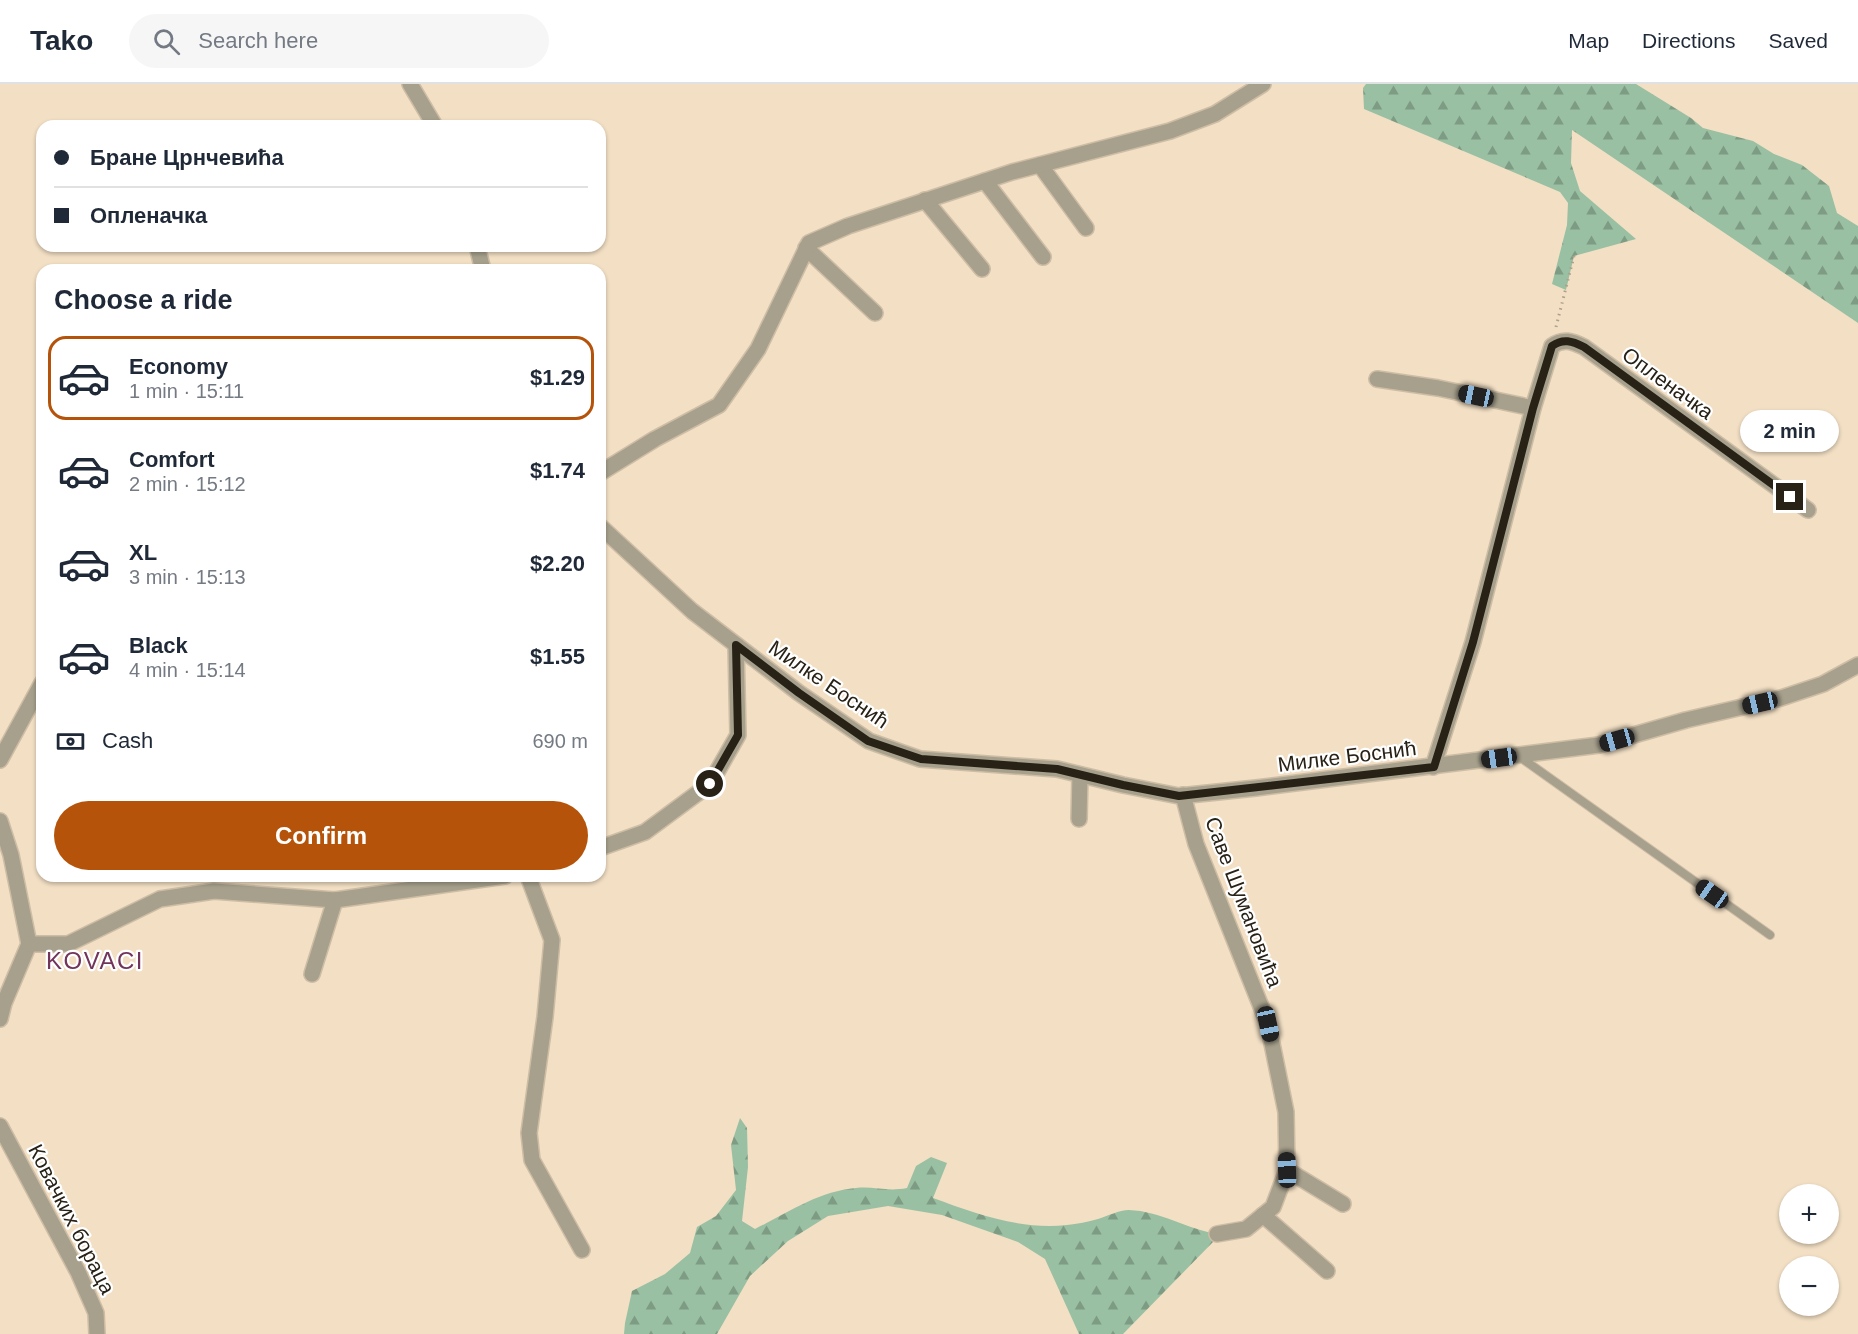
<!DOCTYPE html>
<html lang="en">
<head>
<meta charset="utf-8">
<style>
	:root { --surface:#fff; --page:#f6f6f7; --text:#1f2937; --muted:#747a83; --line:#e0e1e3; --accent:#b45309 }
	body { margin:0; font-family:Helvetica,sans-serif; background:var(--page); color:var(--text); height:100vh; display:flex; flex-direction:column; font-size:22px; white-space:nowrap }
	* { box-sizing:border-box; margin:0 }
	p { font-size:20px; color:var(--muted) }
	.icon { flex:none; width:33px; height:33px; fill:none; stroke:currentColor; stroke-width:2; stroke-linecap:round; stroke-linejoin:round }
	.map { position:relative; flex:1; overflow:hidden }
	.side { position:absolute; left:36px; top:180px; width:570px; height:618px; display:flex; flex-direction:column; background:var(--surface); border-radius:18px; box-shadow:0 2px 4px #0004 }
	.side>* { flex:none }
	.top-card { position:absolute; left:36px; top:36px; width:570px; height:132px; border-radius:18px; box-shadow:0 2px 4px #0004; display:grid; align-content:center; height:132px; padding:0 18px; background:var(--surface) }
	.tools { position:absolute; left:1779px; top:1100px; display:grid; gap:12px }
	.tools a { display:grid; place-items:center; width:60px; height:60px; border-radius:50%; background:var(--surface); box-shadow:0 2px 4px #0004; font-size:30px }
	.end { position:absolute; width:27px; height:27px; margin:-14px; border:8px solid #282116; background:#fff; box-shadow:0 0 0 3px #fff }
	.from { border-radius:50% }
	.bubble { position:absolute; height:42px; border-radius:21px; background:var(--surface); box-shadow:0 2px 4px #0004; font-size:20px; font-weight:800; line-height:42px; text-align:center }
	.car { position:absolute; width:18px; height:36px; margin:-18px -9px; border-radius:8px; box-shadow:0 0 4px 2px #0007; background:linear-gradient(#222 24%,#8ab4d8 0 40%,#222 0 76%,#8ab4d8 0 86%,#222 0) }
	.top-card b { display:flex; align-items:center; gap:21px; height:57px; font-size:22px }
	.top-card b+b { border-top:2px solid var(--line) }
	.top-card i { width:15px; height:15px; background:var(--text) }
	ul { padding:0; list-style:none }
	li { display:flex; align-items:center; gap:18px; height:84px; margin:0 12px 9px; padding:0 6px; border:3px solid transparent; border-radius:18px }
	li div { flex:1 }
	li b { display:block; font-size:22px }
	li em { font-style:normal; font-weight:800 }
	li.current { border-color:var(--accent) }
	li>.icon { width:54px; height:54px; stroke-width:1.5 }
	h2 { padding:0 18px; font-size:27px; line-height:72px }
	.pay { display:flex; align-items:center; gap:15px; height:66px; padding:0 18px; font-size:22px }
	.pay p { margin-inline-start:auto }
	.button { display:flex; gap:12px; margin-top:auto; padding:12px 18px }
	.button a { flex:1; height:69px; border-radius:36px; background:var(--accent); color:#fff; font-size:24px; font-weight:800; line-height:69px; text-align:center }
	header { display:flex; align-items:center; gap:36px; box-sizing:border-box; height:84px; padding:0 30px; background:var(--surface); border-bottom:2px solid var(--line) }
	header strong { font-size:28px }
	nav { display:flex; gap:33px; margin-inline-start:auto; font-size:21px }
	.search { width:420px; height:54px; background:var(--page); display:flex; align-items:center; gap:15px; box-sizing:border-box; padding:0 21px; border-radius:33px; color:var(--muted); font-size:22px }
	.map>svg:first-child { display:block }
	.forest { fill:url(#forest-firs) }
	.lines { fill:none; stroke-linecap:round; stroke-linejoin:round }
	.lane-casing { stroke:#cebda5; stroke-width:10 }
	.street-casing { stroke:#cebda5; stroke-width:18 }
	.path { stroke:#afa08b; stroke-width:3; stroke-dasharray:1.5 4.5; stroke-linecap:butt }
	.lane { stroke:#a6a08c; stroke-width:8 }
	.street { stroke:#a6a08c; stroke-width:15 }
	.route { stroke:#282116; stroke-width:8 }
	.labels { text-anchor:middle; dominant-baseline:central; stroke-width:4.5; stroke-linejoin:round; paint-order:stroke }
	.street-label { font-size:21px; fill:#282116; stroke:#fff }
	.quarter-label { font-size:24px; letter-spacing:1.5px; fill:#72345a; stroke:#fff }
</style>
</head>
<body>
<header>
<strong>Tako</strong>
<div class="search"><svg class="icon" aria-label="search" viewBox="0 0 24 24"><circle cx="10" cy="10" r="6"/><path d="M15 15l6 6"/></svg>Search here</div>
<nav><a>Map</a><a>Directions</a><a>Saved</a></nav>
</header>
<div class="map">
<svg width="1858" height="1250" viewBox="0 0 1858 1250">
	<defs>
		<pattern id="forest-firs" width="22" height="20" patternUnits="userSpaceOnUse" patternTransform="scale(1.5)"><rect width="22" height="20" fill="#99c0a2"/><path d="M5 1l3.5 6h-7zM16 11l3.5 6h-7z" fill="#7d9c83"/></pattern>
	</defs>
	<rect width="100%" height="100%" fill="#f2dfc4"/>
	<g class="forest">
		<path d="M 1366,0 L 1636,0 L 1691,34 L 1703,44 L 1753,57 L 1774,70 L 1802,81 L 1829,102 L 1837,129 L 1858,142 L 1858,239 L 1572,46 L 1571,79 L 1580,107 L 1636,155 L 1574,172 L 1566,206 L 1552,200 L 1567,141 L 1568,119 L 1560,108 L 1364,25 L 1363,4 Z"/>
		<path d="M 740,1034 L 747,1044 L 748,1083 L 742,1137 L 755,1145 C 787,1129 819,1107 856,1104 C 874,1102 887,1108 907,1104 L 916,1082 L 931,1073 L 947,1079 L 933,1114 C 977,1130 1020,1146 1067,1141 C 1077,1140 1088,1138 1098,1135 C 1108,1132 1119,1126 1129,1126 C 1160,1127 1187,1145 1217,1150 L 1213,1158 L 1123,1250 L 1079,1250 L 1045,1175 L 1018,1158 L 942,1131 L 888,1122 L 828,1132 L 788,1157 L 750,1192 L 717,1250 L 624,1250 L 625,1239 L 632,1207 L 665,1190 L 690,1169 L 697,1143 L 716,1132 L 736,1106 L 731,1061 Z"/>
	</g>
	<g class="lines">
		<defs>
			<path id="lane" d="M 1520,673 L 1770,851"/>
			<g id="street">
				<path d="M 410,0 L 435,42"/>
				<path d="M 1040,81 L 1086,144"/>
				<path d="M 985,97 L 1043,173"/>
				<path d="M 925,116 L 982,185"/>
				<path d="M 477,162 L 483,186"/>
				<path d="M 806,164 L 875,229"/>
				<path d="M 1377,295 L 1438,304 L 1533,324"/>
				<path d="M 600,389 L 655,355 L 719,321 L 758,265 L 809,159 L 848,142 L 1012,88 L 1170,47 L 1215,30 L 1263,0"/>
				<path d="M 600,442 L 692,527 L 799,609 L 869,657 L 920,675 L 1057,685 L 1123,701 L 1179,712 L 1256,704 L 1599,661 L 1686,636 L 1781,614 L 1823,600 L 1858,581"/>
				<path d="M 0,676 L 42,599"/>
				<path d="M 1433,683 L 1473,558 L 1533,324 L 1552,262 C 1563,254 1572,257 1584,263 L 1808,426"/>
				<path d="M 1183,711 L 1196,760 L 1268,940 L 1286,1028 L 1287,1086 L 1273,1123 L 1246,1145 L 1217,1150"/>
				<path d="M 1079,735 L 1080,691"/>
				<path d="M 0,737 L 11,771 L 29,860 L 4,919 L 0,935"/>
				<path d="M 600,764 L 645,748 L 710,700 L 738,651 L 736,561"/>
				<path d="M 528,792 L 552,856 L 545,933 L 529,1049 L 532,1076 L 582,1166"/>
				<path d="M 29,860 L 68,860 L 160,815 L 214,807 L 335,816 L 505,792"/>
				<path d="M 312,890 L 335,816"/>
				<path d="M 0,1042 L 78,1188 L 96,1229 L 97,1250"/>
				<path d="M 1287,1086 L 1343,1120"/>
				<path d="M 1263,1131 L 1327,1187"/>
			</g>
		</defs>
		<use href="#lane" class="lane-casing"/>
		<use href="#street" class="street-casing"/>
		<path class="path" d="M 1556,243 L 1574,172"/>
		<use href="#lane" class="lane"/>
		<use href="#street" class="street"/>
	</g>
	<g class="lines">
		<path class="route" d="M 710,700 L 738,651 L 736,561 L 799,609 L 868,657 L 921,675 L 1057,685 L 1123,701 L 1179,712 L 1434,683 L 1473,558 L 1533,324 L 1552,262 C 1563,254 1572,257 1584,263 L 1790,413"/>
	</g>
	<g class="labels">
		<g class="street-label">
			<text transform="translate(1668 299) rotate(36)">Опленачка</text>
			<text transform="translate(829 600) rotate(34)">Милке Боснић</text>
			<text transform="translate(1347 672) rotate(-7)">Милке Боснић</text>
			<text transform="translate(1244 818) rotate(69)">Саве Шумановића</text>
			<text transform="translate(72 1135) rotate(63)">Ковачких бораца</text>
		</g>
		<g class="quarter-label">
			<text x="95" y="876">KOVACI</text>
		</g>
	</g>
</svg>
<div class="tools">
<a>+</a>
<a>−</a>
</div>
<i class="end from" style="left:710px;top:700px"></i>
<i class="end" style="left:1790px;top:413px"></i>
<div class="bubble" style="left:1740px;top:326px;width:99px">2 min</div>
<i class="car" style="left:1476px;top:312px;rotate:282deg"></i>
<i class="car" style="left:1760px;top:619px;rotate:257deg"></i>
<i class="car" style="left:1617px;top:656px;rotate:254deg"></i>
<i class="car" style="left:1499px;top:674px;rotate:262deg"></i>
<i class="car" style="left:1712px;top:810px;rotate:305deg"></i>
<i class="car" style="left:1268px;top:940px;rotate:168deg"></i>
<i class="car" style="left:1287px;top:1086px;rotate:358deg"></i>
<div class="top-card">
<b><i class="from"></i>Бране Црнчевића</b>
<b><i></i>Опленачка</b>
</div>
<section class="side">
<h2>Choose a ride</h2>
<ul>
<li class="current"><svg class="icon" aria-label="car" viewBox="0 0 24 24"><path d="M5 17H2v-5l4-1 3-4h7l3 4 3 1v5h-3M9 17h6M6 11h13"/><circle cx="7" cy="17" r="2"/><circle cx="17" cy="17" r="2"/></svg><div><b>Economy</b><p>1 min · 15:11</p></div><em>$1.29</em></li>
<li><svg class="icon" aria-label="car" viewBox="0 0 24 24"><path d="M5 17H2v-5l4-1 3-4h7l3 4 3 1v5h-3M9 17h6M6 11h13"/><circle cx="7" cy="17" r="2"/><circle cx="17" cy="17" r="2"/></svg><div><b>Comfort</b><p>2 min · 15:12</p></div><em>$1.74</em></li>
<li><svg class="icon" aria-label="car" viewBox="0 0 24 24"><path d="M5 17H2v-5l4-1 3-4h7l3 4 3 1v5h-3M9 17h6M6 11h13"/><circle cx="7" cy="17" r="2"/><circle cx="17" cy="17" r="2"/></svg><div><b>XL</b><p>3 min · 15:13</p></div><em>$2.20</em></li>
<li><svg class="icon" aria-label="car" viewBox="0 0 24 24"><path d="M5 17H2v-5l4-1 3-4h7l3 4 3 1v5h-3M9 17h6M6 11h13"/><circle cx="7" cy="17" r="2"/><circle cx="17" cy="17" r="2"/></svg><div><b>Black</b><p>4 min · 15:14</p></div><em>$1.55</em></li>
</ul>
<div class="pay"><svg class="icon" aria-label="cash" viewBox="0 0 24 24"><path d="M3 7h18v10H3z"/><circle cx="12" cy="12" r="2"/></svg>Cash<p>690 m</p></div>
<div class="button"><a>Confirm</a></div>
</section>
</div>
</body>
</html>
